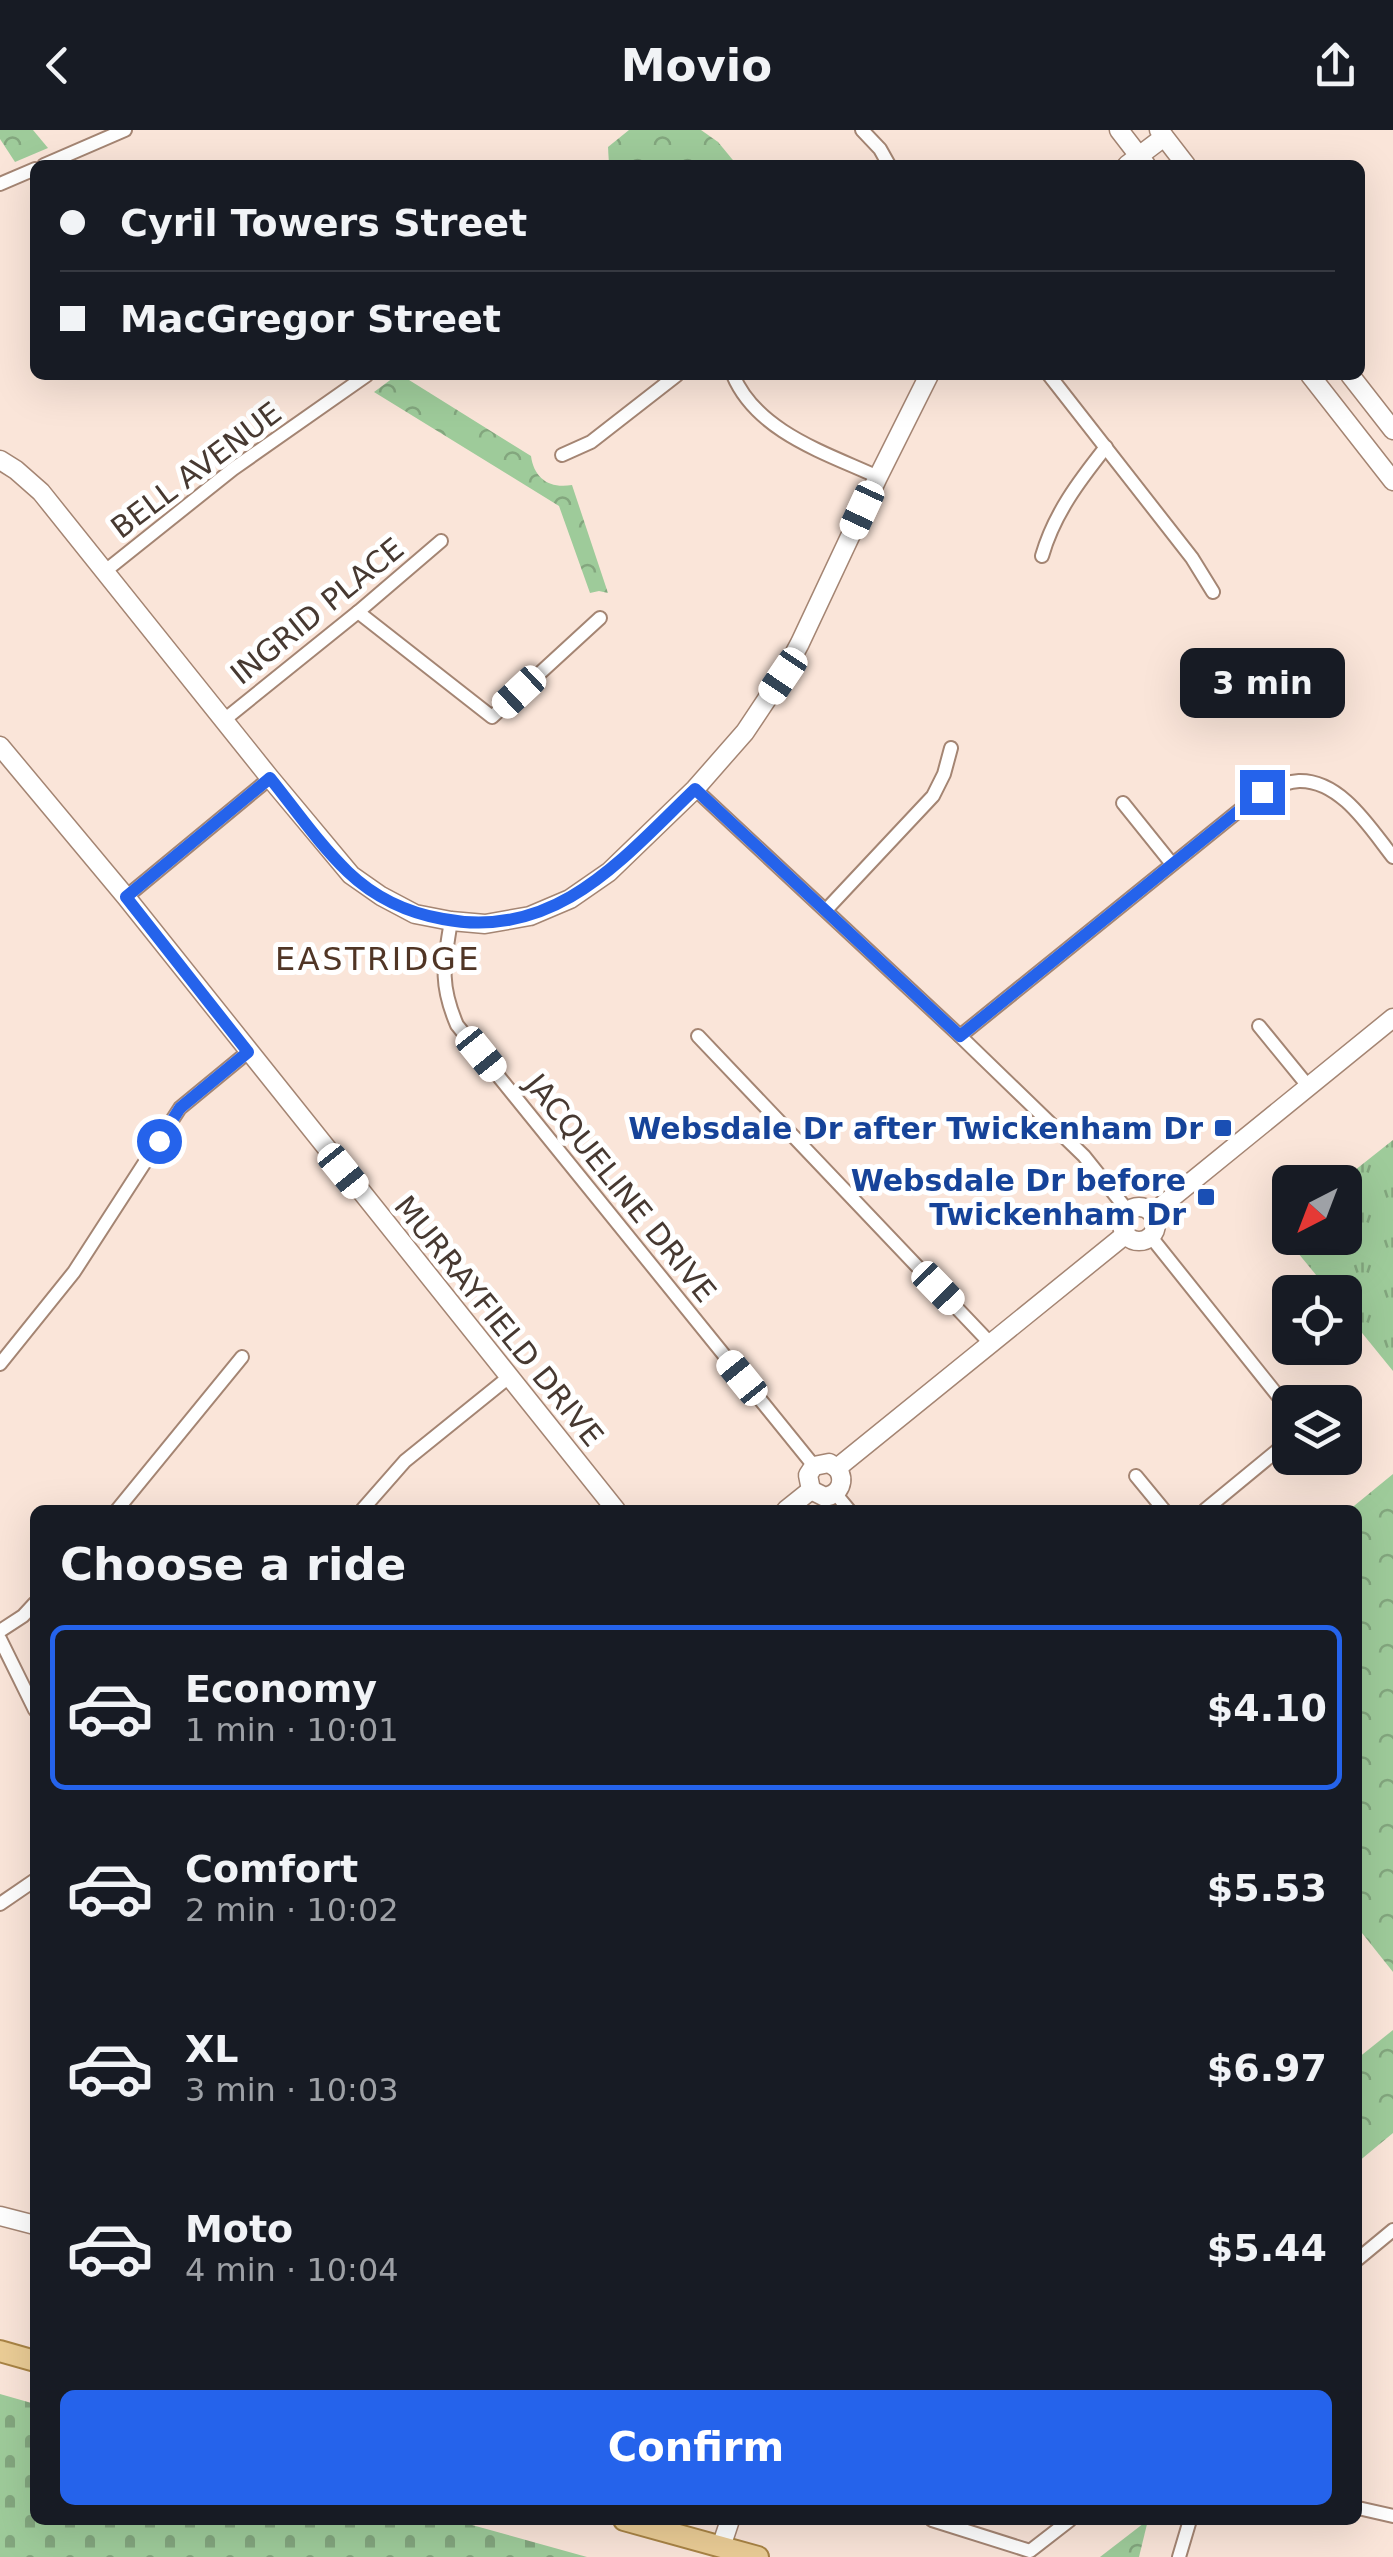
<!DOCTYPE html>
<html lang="en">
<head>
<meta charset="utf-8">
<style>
	:root { --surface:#171b24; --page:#242831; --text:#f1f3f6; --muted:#9ea1a6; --line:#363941; --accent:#2563eb }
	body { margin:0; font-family:"DejaVu Sans",sans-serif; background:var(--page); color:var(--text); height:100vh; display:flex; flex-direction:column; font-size:38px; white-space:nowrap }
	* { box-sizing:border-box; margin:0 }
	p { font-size:32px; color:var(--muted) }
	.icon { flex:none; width:55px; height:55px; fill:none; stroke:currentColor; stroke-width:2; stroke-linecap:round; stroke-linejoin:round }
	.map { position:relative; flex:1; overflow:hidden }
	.side { position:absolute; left:30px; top:1375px; width:1332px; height:1020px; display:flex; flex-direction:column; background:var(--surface); border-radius:15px; box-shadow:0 10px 40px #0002 }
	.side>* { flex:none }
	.guide { position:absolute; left:30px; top:30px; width:1335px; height:220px; border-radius:15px; box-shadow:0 10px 40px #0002; display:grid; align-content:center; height:220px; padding:0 30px; background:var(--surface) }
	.needle { width:65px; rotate:222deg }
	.fabs { position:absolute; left:1272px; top:1035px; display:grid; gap:20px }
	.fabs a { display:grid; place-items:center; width:90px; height:90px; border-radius:15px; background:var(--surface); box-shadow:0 10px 40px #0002; font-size:50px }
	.end { position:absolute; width:45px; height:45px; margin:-22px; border:12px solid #2563eb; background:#fff; box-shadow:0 0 0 5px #fff }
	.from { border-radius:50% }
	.bubble { position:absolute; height:70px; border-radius:15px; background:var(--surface); box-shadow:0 10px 40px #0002; font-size:32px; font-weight:700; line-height:70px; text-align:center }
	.car { position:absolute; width:30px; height:60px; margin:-30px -15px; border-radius:12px; box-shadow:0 0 8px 2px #0007; background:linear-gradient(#fff 24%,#345 0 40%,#fff 0 76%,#345 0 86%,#fff 0) }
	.guide b { display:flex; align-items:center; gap:35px; height:95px; font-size:38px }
	.guide b+b { border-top:2px solid var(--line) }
	.guide i { width:25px; height:25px; background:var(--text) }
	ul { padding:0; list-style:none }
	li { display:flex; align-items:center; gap:30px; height:165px; margin:0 20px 15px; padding:0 10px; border:5px solid transparent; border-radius:15px }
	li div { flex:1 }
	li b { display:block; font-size:38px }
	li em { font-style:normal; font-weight:700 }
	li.active { border-color:var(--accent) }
	li>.icon { width:90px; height:90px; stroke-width:1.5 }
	h2 { padding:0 30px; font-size:45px; line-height:120px }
	.button { display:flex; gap:20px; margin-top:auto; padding:20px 30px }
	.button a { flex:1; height:115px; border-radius:15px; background:var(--accent); color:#fff; font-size:40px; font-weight:700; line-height:115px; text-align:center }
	header { display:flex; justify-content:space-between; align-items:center; height:130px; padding:0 30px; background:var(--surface); font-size:45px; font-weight:700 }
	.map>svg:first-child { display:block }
	.grass { fill:url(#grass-tufts) }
	.cemetery { fill:url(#cemetery-stones) }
	.park { fill:url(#park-crowns) }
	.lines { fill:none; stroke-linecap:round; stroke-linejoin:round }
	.street-casing { stroke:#a48573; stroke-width:16 }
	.secondary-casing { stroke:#a48573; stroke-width:21 }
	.primary-casing { stroke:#a98445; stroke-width:24 }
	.street { stroke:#fff; stroke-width:12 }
	.secondary { stroke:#fff; stroke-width:18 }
	.primary { stroke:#ebcd96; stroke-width:20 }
	.route { stroke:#2563eb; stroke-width:12 }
	.transit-dot { fill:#1a4fb4; stroke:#fff; stroke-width:4 }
	.labels { text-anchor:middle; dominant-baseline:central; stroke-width:10; stroke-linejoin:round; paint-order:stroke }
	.street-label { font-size:30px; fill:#473931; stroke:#fff }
	.transit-label { font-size:30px; font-weight:bold; fill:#164399; stroke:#fff; text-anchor:end }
	.neighbourhood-label { font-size:32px; letter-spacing:2.5px; fill:#503525; stroke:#fff }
</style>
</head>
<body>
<header><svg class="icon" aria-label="back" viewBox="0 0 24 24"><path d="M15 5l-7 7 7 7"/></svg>Movio<svg class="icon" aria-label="share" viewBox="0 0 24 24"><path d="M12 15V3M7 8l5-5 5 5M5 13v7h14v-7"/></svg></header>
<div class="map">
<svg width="1393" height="2427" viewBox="0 0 1393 2427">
	<defs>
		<pattern id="grass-tufts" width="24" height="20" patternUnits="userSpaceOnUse" patternTransform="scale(2.5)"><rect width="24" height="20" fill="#9ecb9a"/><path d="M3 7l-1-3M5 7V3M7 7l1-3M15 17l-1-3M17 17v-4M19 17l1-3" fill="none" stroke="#83a67e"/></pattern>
		<pattern id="cemetery-stones" width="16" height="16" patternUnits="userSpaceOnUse" patternTransform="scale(2.5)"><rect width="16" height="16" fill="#9ecb9a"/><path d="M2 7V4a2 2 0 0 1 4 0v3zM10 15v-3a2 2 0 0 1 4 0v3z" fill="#83a67e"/></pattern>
		<pattern id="park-crowns" width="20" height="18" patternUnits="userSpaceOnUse" patternTransform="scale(2.5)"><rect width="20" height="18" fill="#9ecb9a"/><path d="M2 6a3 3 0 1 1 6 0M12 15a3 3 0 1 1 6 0" fill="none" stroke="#83a67e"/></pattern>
	</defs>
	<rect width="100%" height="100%" fill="#fae5d9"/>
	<path class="grass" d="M 1393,1010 L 1393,1241 L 1345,1182 L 1345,1162 L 1330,1162 L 1280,1101 L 1290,1093 L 1290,1108 L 1345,1108 L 1345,1052 L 1340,1052 Z"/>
	<path class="cemetery" d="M 0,2264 L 35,2274 L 35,2390 L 454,2390 L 587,2427 L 0,2427 Z"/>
	<g class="park">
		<path d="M 0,0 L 33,0 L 48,18 L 15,32 L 0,9 Z"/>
		<path d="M 629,0 L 701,0 L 718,12 L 737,35 L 609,35 L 608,17 Z"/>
		<path d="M 397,245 L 401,245 L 531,326 C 534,348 549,359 572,355 L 608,463 L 599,461 L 590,463 L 559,376 L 374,262 Z"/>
		<path d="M 1393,1344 L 1393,1842 L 1358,1798 L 1358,1380 L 1349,1380 Z"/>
		<path d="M 1393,1900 L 1393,2003 L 1358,2032 L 1358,1928 Z"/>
		<path d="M 1148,2390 L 1139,2427 L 1100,2427 Z"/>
	</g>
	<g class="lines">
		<defs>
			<g id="street">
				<path d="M 862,0 L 880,19 L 889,35"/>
				<path d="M 44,35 L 125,0"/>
				<path d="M 0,54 L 35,39"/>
				<path d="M 733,245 C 757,302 826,323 878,347"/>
				<path d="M 1049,245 L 1192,428 L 1213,462"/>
				<path d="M 562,325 L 591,312 L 677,245"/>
				<path d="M 1042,426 C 1054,384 1079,351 1106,317"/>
				<path d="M 104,442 L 233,339 L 367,245"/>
				<path d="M 358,482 L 492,587 L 600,488"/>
				<path d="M 224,590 L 358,482 L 441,411"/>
				<path d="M 695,659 L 960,906 L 1084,1026 L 1128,1081"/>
				<path d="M 1123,673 L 1172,734"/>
				<path d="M 126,767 L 270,648"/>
				<path d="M 826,780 L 933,666 L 944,644 L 951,618"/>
				<path d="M 451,791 C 444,834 439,853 457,895 L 814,1336"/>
				<path d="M 1259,896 L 1308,956"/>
				<path d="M 698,906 L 991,1214"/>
				<path d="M 960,906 L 1262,662 C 1274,657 1285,652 1299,651 C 1341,650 1370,698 1393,727"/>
				<path d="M 1151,1107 L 1290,1281"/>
				<path d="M 0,1234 L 74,1142 L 180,978 L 248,922"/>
				<path d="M 1136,1346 L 1164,1380"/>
				<path d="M 835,1363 L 849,1380"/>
				<path d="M 117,1380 L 242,1227"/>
				<path d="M 362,1380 L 405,1331 L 509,1247"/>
				<path d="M 1205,1380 L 1290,1310"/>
				<path d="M 0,1501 L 23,1486 L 35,1473"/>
				<path d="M 0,1509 L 35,1580"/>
				<path d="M 0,1774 L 35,1750"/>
				<path d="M 1358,2129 L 1393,2100"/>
				<path d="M 1358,2378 L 1393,2386"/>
				<path d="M 932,2390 L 1030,2421 L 1070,2390"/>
				<path d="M 1179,2427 L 1190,2390"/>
			</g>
			<g id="secondary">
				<path d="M 1119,0 L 1146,35"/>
				<path d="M 1159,0 L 1186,35"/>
				<path d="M 1127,35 L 1164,7"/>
				<path d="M 1310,245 L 1393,351"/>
				<path d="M 1350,245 L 1393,300"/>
				<path d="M 0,330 L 16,340 L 41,362 L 270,648 L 351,745 L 381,766 L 415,784 L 451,791 L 485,794 L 530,786 L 570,769 L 609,742 L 695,659 L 745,602 L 783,545 L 800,513 L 878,347 L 929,245"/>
				<path d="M 0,616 L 126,767 L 616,1380"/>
				<circle cx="1139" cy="1094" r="17"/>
				<path d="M 1153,1083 L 1393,888"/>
				<path d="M 837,1338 L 1126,1104"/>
				<path d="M 811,1360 L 825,1367 C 840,1364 846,1351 837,1338"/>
				<path d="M 811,1360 L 808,1345 L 814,1336 L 829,1333 L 837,1338"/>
				<path d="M 786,1380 L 811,1360"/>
				<path d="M 0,2086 L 35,2095"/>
				<path d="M 721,2417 L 730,2390"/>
			</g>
			<g id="primary">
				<path d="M 0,2221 L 35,2231"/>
				<path d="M 624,2390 L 758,2427"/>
			</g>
		</defs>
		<use href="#street" class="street-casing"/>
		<use href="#secondary" class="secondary-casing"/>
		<use href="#primary" class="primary-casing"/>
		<use href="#street" class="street"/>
		<use href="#secondary" class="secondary"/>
		<use href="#primary" class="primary"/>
	</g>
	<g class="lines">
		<path class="route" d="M 159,1011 L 180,978 L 248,922 L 126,767 L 270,648 C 295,679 319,714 348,742 C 374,767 408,783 443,789 C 556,811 622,729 695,659 L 960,906 L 1262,662"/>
	</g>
	<g class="transit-dot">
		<rect x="1213" y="988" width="20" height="20" rx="5"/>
		<rect x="1196" y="1057" width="20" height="20" rx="5"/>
	</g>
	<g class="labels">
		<g class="street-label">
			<text transform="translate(196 340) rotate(-37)">BELL AVENUE</text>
			<text transform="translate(317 481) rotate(-39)">INGRID PLACE</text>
			<text transform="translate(621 1058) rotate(51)">JACQUELINE DRIVE</text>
			<text transform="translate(499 1191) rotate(51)">MURRAYFIELD DRIVE</text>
		</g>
		<g class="transit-label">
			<text x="1203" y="998">Websdale Dr after Twickenham Dr</text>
			<text x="1186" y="1050">Websdale Dr before<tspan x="1186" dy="34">Twickenham Dr</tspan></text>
		</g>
		<g class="neighbourhood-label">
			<text x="378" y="829">EASTRIDGE</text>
		</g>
	</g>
</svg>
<div class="fabs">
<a><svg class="needle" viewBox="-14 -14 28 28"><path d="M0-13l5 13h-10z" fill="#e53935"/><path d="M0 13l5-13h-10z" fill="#9ea1a6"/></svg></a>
<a><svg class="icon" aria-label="locate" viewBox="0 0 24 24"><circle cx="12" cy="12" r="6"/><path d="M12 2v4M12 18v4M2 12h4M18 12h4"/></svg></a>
<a><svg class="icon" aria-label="layers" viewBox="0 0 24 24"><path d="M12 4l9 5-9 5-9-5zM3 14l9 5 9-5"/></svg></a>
</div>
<i class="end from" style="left:159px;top:1011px"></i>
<i class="end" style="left:1262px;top:662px"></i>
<div class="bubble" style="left:1180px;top:518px;width:165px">3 min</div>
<i class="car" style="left:862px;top:380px;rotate:205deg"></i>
<i class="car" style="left:783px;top:546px;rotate:214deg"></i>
<i class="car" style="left:519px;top:562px;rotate:227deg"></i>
<i class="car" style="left:481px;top:924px;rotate:141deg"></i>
<i class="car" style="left:343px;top:1041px;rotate:141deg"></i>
<i class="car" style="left:938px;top:1158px;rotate:136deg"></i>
<i class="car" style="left:742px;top:1248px;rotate:321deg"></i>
<div class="guide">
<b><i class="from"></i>Cyril Towers Street</b>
<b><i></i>MacGregor Street</b>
</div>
<section class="side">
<h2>Choose a ride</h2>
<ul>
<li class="active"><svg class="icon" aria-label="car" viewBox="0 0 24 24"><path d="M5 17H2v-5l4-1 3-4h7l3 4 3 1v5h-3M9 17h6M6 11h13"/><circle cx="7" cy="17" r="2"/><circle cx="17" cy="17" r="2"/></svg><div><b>Economy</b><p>1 min · 10:01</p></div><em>$4.10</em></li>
<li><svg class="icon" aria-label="car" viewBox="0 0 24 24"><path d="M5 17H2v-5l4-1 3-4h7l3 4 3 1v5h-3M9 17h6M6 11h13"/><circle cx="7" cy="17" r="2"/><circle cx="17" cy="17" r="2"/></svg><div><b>Comfort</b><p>2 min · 10:02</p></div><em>$5.53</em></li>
<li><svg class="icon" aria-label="car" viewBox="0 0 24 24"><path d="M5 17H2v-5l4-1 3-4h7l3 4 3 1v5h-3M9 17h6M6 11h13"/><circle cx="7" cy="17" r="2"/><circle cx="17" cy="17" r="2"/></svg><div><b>XL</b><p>3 min · 10:03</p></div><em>$6.97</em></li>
<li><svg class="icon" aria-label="car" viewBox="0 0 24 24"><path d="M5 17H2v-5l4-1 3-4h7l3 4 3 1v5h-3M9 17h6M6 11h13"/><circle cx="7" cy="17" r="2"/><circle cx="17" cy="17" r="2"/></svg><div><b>Moto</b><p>4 min · 10:04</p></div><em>$5.44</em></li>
</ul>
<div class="button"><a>Confirm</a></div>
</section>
</div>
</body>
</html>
